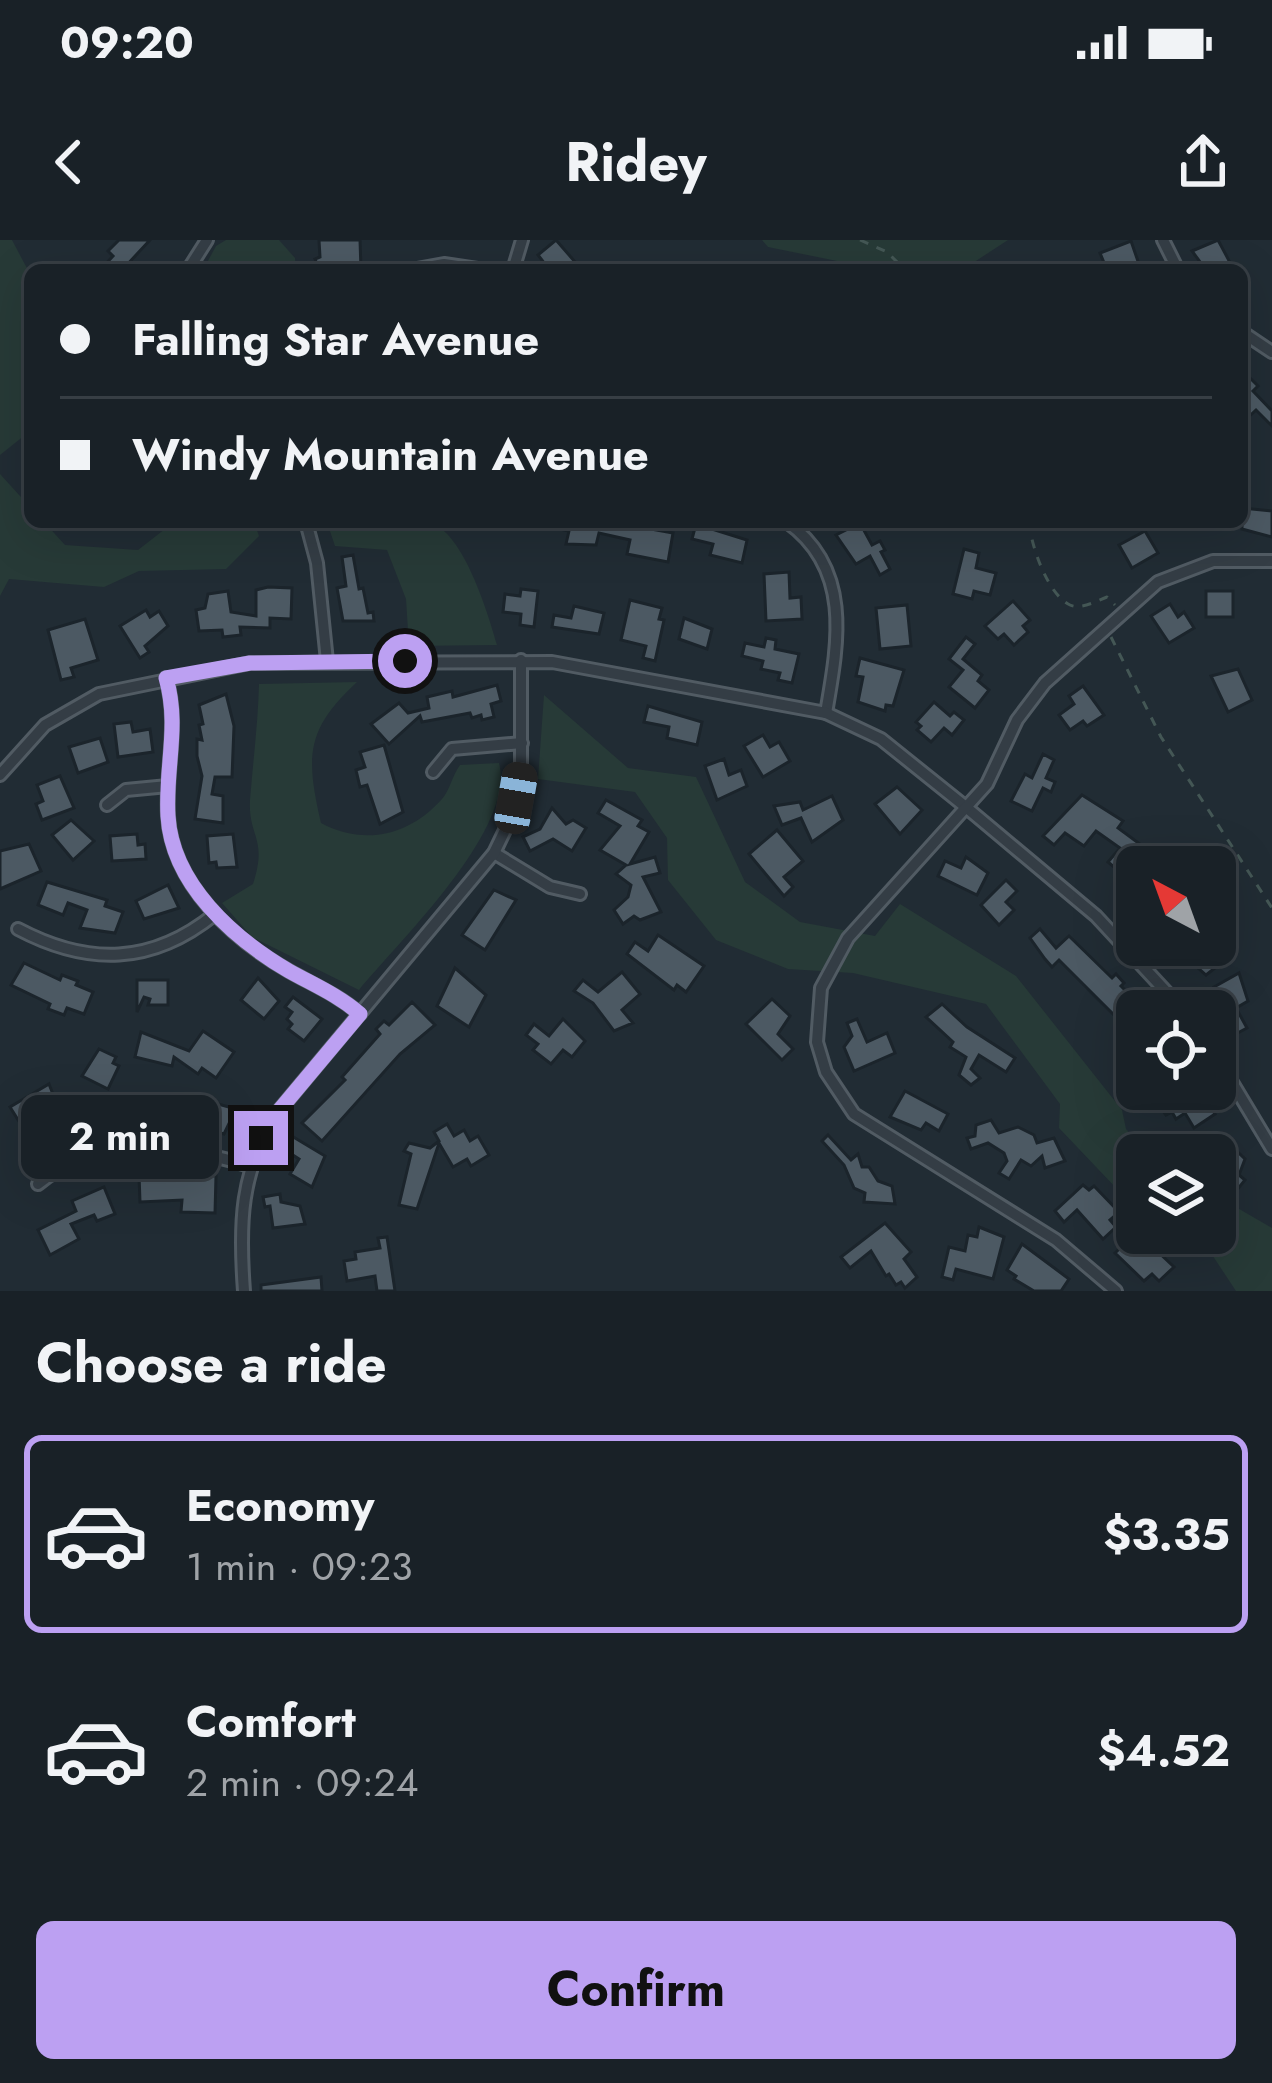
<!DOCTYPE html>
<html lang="en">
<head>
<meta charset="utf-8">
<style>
	:root { --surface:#192127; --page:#22292f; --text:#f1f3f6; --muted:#9fa3a7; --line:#373e44; --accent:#bca0f2 }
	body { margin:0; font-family:Jost,sans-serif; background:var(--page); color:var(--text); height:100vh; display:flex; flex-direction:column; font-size:45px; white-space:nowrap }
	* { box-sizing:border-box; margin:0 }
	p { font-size:39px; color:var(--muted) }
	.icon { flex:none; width:66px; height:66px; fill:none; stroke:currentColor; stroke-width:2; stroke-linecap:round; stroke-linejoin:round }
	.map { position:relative; height:1051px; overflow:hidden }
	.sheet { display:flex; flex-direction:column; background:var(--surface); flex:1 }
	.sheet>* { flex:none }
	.guide { position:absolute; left:24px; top:24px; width:1224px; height:264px; border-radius:18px; box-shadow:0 12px 48px #0002,0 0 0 3px var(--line); display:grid; align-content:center; height:264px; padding:0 36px; background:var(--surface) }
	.needle { width:78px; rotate:319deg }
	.controls { position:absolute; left:1116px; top:606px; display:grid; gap:24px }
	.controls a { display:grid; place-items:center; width:120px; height:120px; border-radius:18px; background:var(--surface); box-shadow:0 12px 48px #0002,0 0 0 3px var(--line); font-size:60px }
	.end { position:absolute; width:54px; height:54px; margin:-27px; border:15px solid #bca0f2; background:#111; box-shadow:0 0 0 6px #111 }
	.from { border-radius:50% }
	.bubble { position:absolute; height:84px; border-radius:18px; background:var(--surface); box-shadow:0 12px 48px #0002,0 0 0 3px var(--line); font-size:39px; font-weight:700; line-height:84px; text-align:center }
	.car { position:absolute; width:36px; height:72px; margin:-36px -18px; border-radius:15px; box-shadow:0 0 9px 3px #0007; background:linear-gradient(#222 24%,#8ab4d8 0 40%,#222 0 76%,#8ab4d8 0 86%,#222 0) }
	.guide b { display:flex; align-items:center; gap:42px; height:114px; font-size:45px }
	.guide b+b { border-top:3px solid var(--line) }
	.guide i { width:30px; height:30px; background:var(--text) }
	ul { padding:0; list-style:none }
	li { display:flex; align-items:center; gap:36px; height:198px; margin:0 24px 18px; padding:0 12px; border:6px solid transparent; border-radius:18px }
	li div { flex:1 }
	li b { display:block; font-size:45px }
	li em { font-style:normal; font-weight:700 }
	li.selected { border-color:var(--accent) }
	li>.icon { width:108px; height:108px; stroke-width:1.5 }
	h2 { padding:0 36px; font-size:54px; line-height:144px }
	.cta { display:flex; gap:24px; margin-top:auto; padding:24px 36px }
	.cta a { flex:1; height:138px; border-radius:18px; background:var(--accent); color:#111; font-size:48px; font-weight:700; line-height:138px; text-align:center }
	.status { display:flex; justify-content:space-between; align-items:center; height:84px; padding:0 60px; background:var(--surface); direction:ltr }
	.status svg { height:33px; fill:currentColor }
	header { display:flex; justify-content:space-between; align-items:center; height:156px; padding:0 36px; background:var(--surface); font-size:54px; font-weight:700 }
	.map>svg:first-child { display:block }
	.green { fill:#273a37 }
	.building { fill:#4c5963; stroke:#1b242b; stroke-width:3 }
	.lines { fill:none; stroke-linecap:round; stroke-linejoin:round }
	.street-casing { stroke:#515b63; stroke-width:16 }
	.path { stroke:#445755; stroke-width:3; stroke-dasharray:9 9; stroke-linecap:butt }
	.street { stroke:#343d45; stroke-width:10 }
	.route { stroke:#bca0f2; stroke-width:15 }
</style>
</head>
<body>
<div class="status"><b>09:20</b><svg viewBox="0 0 49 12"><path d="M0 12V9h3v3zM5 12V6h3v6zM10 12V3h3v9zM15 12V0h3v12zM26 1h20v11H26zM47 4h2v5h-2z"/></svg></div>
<header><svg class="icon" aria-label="back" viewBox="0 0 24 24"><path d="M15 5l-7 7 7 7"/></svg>Ridey<svg class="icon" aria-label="share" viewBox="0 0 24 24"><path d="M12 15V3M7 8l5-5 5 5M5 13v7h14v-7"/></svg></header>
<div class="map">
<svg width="1272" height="1051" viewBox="0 0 1272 1051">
	<rect width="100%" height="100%" fill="#212c34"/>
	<g class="green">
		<path d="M 0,0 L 12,0 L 30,34 L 30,191 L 0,215 Z"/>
		<path d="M 226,0 L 279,0 L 295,18 L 296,30 L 203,30 L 216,6 Z"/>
		<path d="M 762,0 L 1008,0 L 962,30 L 843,30 L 837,21 L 768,7 Z"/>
		<path d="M 0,234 L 30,267 L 30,282 L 44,282 L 65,305 L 138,310 L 174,282 L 254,282 L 259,296 L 226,329 L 139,331 L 104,347 L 9,339 L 0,356 Z"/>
		<path d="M 327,282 C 355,282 407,275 431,283 C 464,294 488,373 497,405 L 409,406 L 406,359 L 387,310 L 335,306 Z"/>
		<path d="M 357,442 C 305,490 306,517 321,583 C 364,606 409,596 442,559 C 450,550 452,536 460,525 L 499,523 C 516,589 401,699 359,750 L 252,697 L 222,663 L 253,644 C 268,598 248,597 250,560 C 253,521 258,484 259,444 Z"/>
		<path d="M 544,455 L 628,528 L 696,537 L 745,642 L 800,682 L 875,696 L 900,664 L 1016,736 L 1122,870 L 1126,889 L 1149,915 L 1137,915 L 1137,970 L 1059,888 L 1060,864 L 986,764 L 853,733 L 788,729 L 716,700 L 668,640 L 667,598 L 635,552 L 538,539 Z"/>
		<path d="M 1215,955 L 1272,988 L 1272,1051 L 1236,1051 L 1203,1001 L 1181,993 L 1215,993 Z"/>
	</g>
	<g class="building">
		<path d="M 119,0 L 150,0 L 124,28 L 100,30 L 113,16 L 108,11 Z"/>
		<path d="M 319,0 L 360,0 L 361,30 L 319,30 L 315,19 L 320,17 Z"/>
		<path d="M 556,0 L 576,23 L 567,30 L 538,30 L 545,24 L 538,15 Z"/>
		<path d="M 1218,0 L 1234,30 L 1206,30 L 1192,11 Z"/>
		<path d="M 1131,1 L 1141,30 L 1107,30 L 1100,13 Z"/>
		<path d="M 1242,130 L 1258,146 L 1253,151 L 1272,171 L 1272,186 L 1256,170 L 1242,183 Z"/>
		<path d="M 1242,268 L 1272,271 L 1272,297 L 1242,289 Z"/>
		<path d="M 547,282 L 606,282 L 632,288 L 633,282 L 652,282 L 651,289 L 673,293 L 668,322 L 627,314 L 630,300 L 599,293 L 596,305 L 566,304 L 569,291 L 546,286 Z"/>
		<path d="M 860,283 L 872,305 L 880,301 L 885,310 L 881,312 L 890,329 L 880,335 L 870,316 L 856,324 L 836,295 Z"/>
		<path d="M 696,284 L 747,300 L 742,323 L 710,315 L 713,304 L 692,299 Z"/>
		<path d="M 1145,291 L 1158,313 L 1132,328 L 1119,305 Z"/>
		<path d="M 964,309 L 979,313 L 976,328 L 996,333 L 990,355 L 974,351 L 972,359 L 953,354 Z"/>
		<path d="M 353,315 L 359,349 L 363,348 L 368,373 L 373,372 L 374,381 L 343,381 L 337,348 L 346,346 L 342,317 Z"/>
		<path d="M 789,332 L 790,358 L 801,357 L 802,379 L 766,381 L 764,334 Z"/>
		<path d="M 268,347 L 292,348 L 291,379 L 270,378 L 270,388 L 240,387 L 241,395 L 223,397 L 222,390 L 199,391 L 196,370 L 205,368 L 208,354 L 228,351 L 231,372 L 256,376 L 256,350 Z"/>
		<path d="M 521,349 L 538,351 L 534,387 L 520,385 L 521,374 L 503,372 L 505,354 L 520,356 Z"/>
		<rect x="1206" y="351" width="27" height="26"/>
		<path d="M 630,360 L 662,368 L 659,379 L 664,380 L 655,421 L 643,418 L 646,406 L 621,400 Z"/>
		<path d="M 1013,361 L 1030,380 L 1023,386 L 1028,392 L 1014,405 L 1004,394 L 998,399 L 985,386 Z"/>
		<path d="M 1170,364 L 1178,377 L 1184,372 L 1194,388 L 1169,403 L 1151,376 Z"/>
		<path d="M 907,365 L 911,406 L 880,409 L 876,368 Z"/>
		<path d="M 574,366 L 604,373 L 599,394 L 552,387 L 554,375 L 571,378 Z"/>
		<path d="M 146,370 L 150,377 L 159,371 L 168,386 L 145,406 L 149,412 L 140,418 L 120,386 Z"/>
		<path d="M 684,378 L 712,389 L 707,409 L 679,399 Z"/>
		<path d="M 85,379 L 98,420 L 71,428 L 74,437 L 61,440 L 48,390 Z"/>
		<path d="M 966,397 L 975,404 L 963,419 L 982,435 L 978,441 L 989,450 L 975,468 L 949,447 L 963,430 L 949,419 Z"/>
		<path d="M 766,398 L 776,400 L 775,409 L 799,414 L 792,443 L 778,440 L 780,433 L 761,429 L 763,421 L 742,416 L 745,403 L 764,407 Z"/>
		<path d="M 860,418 L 904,430 L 893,466 L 886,465 L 885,471 L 858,462 L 863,437 L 856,436 Z"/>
		<path d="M 1238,429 L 1252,460 L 1228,472 L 1211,436 Z"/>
		<path d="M 497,445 L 501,461 L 491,464 L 494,477 L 482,480 L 481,475 L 472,478 L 470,473 L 422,482 L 420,476 L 389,504 L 371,484 L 399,463 L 408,473 L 429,468 L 427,457 L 452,451 L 453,457 Z"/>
		<path d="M 1083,446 L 1104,475 L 1087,486 L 1083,481 L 1070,490 L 1059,475 L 1074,464 L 1069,456 Z"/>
		<path d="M 226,454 L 234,486 L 232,537 L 215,537 L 212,554 L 223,556 L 223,583 L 195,579 L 202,536 L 197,516 L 197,499 L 202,500 L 199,485 L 203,484 L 199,465 Z"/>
		<path d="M 934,462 L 950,476 L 954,472 L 964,480 L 952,495 L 944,488 L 931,502 L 917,490 L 921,486 L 916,482 Z"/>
		<path d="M 648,466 L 702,482 L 697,505 L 667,498 L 669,487 L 644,482 Z"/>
		<path d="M 131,482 L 133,492 L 150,489 L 153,512 L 118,517 L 114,484 Z"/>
		<path d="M 763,495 L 770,507 L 779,502 L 790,521 L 763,537 L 744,506 Z"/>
		<path d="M 100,498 L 108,522 L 78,533 L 69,507 Z"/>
		<path d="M 384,505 L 403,572 L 380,584 L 367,545 L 360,547 L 356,530 L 365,527 L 360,512 Z"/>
		<path d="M 1043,514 L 1054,520 L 1046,538 L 1055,542 L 1051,552 L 1043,548 L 1032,571 L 1011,561 L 1025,534 L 1032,538 Z"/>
		<path d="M 724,519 L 729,535 L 741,530 L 747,546 L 717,560 L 705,526 Z"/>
		<path d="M 60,536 L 74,568 L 42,580 L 36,564 L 43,561 L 37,545 Z"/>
		<path d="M 897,547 L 922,570 L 900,594 L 875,564 Z"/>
		<path d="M 1082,555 L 1123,581 L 1118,588 L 1156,616 L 1145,627 L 1137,627 L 1137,642 L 1132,648 L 1137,661 L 1132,666 L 1117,652 L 1124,645 L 1115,637 L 1120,632 L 1108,622 L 1120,608 L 1096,591 L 1084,606 L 1065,593 L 1054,605 L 1043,596 Z"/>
		<path d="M 832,556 L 843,580 L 812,602 L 801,578 L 782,585 L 774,566 L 800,562 L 803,570 Z"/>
		<path d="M 606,560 L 642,580 L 638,586 L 649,592 L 630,624 L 655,617 L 660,633 L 643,637 L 661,672 L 640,680 L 634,676 L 623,684 L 614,670 L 628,657 L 631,645 L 616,634 L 626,625 L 600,610 L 620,586 L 598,573 Z"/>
		<path d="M 552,568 L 566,584 L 573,580 L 586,588 L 572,611 L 553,599 L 530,611 L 523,597 L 540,589 Z"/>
		<path d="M 71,580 L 94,601 L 73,620 L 52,595 Z"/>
		<path d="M 777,590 L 803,621 L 784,637 L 793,647 L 784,656 L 749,614 Z"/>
		<path d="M 137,594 L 138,605 L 145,604 L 146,619 L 112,621 L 110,596 Z"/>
		<path d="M 233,594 L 237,627 L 217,628 L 216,622 L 209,623 L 207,596 Z"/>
		<path d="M 29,604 L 41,631 L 0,649 L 0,611 Z"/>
		<path d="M 966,617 L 988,633 L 977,655 L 938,636 L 945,621 L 961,628 Z"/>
		<path d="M 1006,640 L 1017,651 L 1006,662 L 1014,670 L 999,685 L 981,665 Z"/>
		<path d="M 47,642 L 107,660 L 105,666 L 123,672 L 115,693 L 80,688 L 87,670 L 68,663 L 63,675 L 38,665 Z"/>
		<path d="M 168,645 L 179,668 L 144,679 L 136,661 Z"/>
		<path d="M 494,650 L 516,660 L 485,710 L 462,695 Z"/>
		<path d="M 1040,689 L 1056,708 L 1069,696 L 1112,738 L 1116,734 L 1124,743 L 1121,746 L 1131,756 L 1124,762 L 1137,776 L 1137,813 L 1130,819 L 1118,804 L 1132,793 L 1059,720 L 1052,727 L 1045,719 L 1030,698 Z"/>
		<path d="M 1215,690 L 1233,714 L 1206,735 L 1180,712 L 1189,705 L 1215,705 Z"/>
		<path d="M 658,695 L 704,726 L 686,752 L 677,745 L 674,750 L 627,714 L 635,702 L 648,711 Z"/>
		<path d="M 24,723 L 60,740 L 62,735 L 78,741 L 76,745 L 93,752 L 84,774 L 67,768 L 64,775 L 48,769 L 50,764 L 11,745 Z"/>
		<path d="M 455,728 L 486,755 L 469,787 L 437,766 Z"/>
		<path d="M 622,732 L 640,754 L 622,770 L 633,783 L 614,791 L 593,763 L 574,751 L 583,740 L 598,752 Z"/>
		<path d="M 1239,733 L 1248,761 L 1236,768 L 1247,788 L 1230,797 L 1216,772 L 1225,767 L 1214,747 Z"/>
		<path d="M 258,738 L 279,761 L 264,779 L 241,760 Z"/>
		<path d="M 137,740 L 168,740 L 168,765 L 148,765 L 150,759 L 144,757 L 137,772 Z"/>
		<path d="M 293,757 L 322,779 L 304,801 L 288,789 L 292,784 L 287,779 L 292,772 L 285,767 Z"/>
		<path d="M 772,759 L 790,776 L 778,794 L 793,809 L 782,820 L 746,784 Z"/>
		<path d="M 412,762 L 435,785 L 400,814 L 322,901 L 302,883 L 345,840 L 342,837 L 380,794 L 376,789 L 384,781 L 389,785 Z"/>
		<path d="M 942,764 L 967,787 L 1015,818 L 1006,832 L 979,815 L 971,829 L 980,838 L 971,845 L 959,835 L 966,817 L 950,807 L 953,802 L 926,777 Z"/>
		<path d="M 563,779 L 585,801 L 572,817 L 563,810 L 551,824 L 533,810 L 538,804 L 526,795 L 534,784 L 549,796 Z"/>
		<path d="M 857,779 L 867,802 L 887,793 L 895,813 L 854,831 L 844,807 L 852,796 L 847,783 Z"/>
		<path d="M 203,791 L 234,812 L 216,838 L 202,828 L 198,834 L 174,817 L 172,826 L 135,817 L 141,792 L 189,811 Z"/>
		<path d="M 99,809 L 116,817 L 113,823 L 119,826 L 108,849 L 82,836 Z"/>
		<path d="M 49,844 L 58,867 L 48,873 L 55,884 L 30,899 L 10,867 Z"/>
		<path d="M 1165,849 L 1179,849 L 1194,871 L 1207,862 L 1215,874 L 1194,888 L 1185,873 L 1176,879 L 1172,872 L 1166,875 L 1153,856 Z"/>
		<path d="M 905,851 L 948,874 L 939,891 L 926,883 L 921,890 L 890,877 Z"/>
		<path d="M 85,854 L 120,862 L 113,896 L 77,888 Z"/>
		<path d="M 204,860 L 236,869 L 224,894 L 198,887 Z"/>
		<path d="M 991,880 L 999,893 L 1018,887 L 1034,895 L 1037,903 L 1054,898 L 1065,921 L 1045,928 L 1042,916 L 1031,926 L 1021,920 L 1009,939 L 999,933 L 1007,921 L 1004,913 L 988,903 L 971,909 L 967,898 L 975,896 L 976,885 Z"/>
		<path d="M 447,884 L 454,896 L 464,890 L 470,901 L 478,896 L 489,915 L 471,926 L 467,919 L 453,927 L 439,903 L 417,969 L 399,965 L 411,914 L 404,911 L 409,903 L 430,908 L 439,901 L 434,892 Z"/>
		<path d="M 1218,893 L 1245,919 L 1239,935 L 1245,940 L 1237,950 L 1215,932 L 1215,915 L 1201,915 L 1188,905 L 1197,894 L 1209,904 Z"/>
		<path d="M 290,895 L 325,916 L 312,947 L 290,934 L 299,919 L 282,908 Z"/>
		<path d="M 828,895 L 851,920 L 858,914 L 862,927 L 869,927 L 878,941 L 892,946 L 895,964 L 864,962 L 865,953 L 854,948 L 844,925 L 822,901 Z"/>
		<path d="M 170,932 L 216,936 L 215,973 L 181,972 L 182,960 L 140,962 L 139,934 Z"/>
		<path d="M 1083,945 L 1089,950 L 1094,946 L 1119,972 L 1110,980 L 1116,987 L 1103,999 L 1077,970 L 1064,982 L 1055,971 Z"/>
		<path d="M 104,947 L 115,974 L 97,981 L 94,975 L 71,984 L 79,999 L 50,1015 L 38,990 L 76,971 L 72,961 Z"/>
		<path d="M 280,954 L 281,962 L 300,966 L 305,984 L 273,988 L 270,966 L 265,967 L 263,957 Z"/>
		<path d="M 885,983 L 911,1012 L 904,1019 L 917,1037 L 905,1048 L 901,1042 L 896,1045 L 889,1034 L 886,1036 L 871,1011 L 850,1028 L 841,1017 Z"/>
		<path d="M 979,987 L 1004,997 L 993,1039 L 956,1029 L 953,1040 L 942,1037 L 949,1007 L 965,1011 L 968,995 L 977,997 Z"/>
		<path d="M 1137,992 L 1174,1027 L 1159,1041 L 1152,1034 L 1144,1041 L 1115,1013 Z"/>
		<path d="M 387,997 L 395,1051 L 377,1051 L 375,1036 L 347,1041 L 344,1021 L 356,1019 L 355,1012 L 380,1008 L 378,998 Z"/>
		<path d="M 1022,1004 L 1069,1039 L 1061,1051 L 1034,1051 L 1014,1039 L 1016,1036 L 1007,1030 Z"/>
		<path d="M 321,1037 L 322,1051 L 261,1051 L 261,1045 Z"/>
	</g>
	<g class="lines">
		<defs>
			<g id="street">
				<path d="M 1163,0 L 1178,30"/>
				<path d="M 188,30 L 207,0"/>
				<path d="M 411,30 L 444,24 L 484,30"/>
				<path d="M 513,30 L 522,0"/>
				<path d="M 1242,92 L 1272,112"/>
				<path d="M 306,282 L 317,323 L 327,421"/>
				<path d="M 787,282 C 853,329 838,404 826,473"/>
				<path d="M 166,438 C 180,486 165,527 168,576 C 172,644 233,699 289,731 C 314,745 338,755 360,774"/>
				<path d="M 433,532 L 452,509 L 522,503"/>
				<path d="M 0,535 L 45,485 L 99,454 L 250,423 L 552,422 L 826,473 L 881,499 L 967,568 L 1096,676 L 1184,771"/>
				<path d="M 107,565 L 126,550 L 168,546"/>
				<path d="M 494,613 L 550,647 L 580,654"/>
				<path d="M 18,689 C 88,726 152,725 215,674"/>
				<path d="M 1215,814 L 1272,909"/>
				<path d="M 154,862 L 158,910"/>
				<path d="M 38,944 C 94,897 183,905 249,926"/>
				<path d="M 244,1051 C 239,984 240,932 277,873 L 494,613 L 508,584 L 521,534 L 521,420"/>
				<path d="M 1116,1051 L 1056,1000 L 854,874 L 826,832 L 817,802 L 821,748 L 848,698 L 987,544 L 1017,480 L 1045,443 L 1158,342 L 1213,321 L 1272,321"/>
			</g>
		</defs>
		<use href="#street" class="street-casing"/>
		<g class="path">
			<path d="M 860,0 L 887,12 L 905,30"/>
			<path d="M 1029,282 C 1031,306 1048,355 1070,365 C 1081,370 1096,361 1107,357 L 1115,365"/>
			<path d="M 1111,397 L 1161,497 L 1272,668"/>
		</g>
		<use href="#street" class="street"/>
	</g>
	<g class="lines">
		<path class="route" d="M 261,898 L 277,873 L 360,774 C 338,755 314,745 289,731 C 233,698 172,644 168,576 C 165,527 180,486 166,438 L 250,423 L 405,421"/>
	</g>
</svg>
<div class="controls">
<a><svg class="needle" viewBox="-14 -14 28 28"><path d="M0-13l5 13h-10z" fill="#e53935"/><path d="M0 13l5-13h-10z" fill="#9fa3a7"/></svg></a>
<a><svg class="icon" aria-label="locate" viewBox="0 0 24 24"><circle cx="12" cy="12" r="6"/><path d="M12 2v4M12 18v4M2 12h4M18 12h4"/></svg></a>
<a><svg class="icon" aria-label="layers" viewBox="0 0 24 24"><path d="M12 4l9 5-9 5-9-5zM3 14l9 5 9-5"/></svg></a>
</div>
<i class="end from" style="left:405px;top:421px"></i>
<i class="end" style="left:261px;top:898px"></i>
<div class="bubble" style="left:21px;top:855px;width:198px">2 min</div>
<i class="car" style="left:516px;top:558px;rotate:10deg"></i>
<div class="guide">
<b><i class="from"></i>Falling Star Avenue</b>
<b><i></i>Windy Mountain Avenue</b>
</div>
</div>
<section class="sheet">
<h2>Choose a ride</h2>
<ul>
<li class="selected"><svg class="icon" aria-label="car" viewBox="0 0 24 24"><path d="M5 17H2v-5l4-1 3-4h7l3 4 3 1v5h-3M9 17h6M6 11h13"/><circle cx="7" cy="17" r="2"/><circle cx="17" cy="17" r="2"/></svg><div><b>Economy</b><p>1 min · 09:23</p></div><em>$3.35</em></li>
<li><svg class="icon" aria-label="car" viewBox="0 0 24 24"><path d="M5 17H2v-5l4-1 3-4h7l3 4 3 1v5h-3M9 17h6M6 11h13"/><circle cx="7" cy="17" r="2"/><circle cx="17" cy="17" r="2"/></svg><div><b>Comfort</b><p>2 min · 09:24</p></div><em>$4.52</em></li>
</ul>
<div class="cta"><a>Confirm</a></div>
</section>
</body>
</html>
